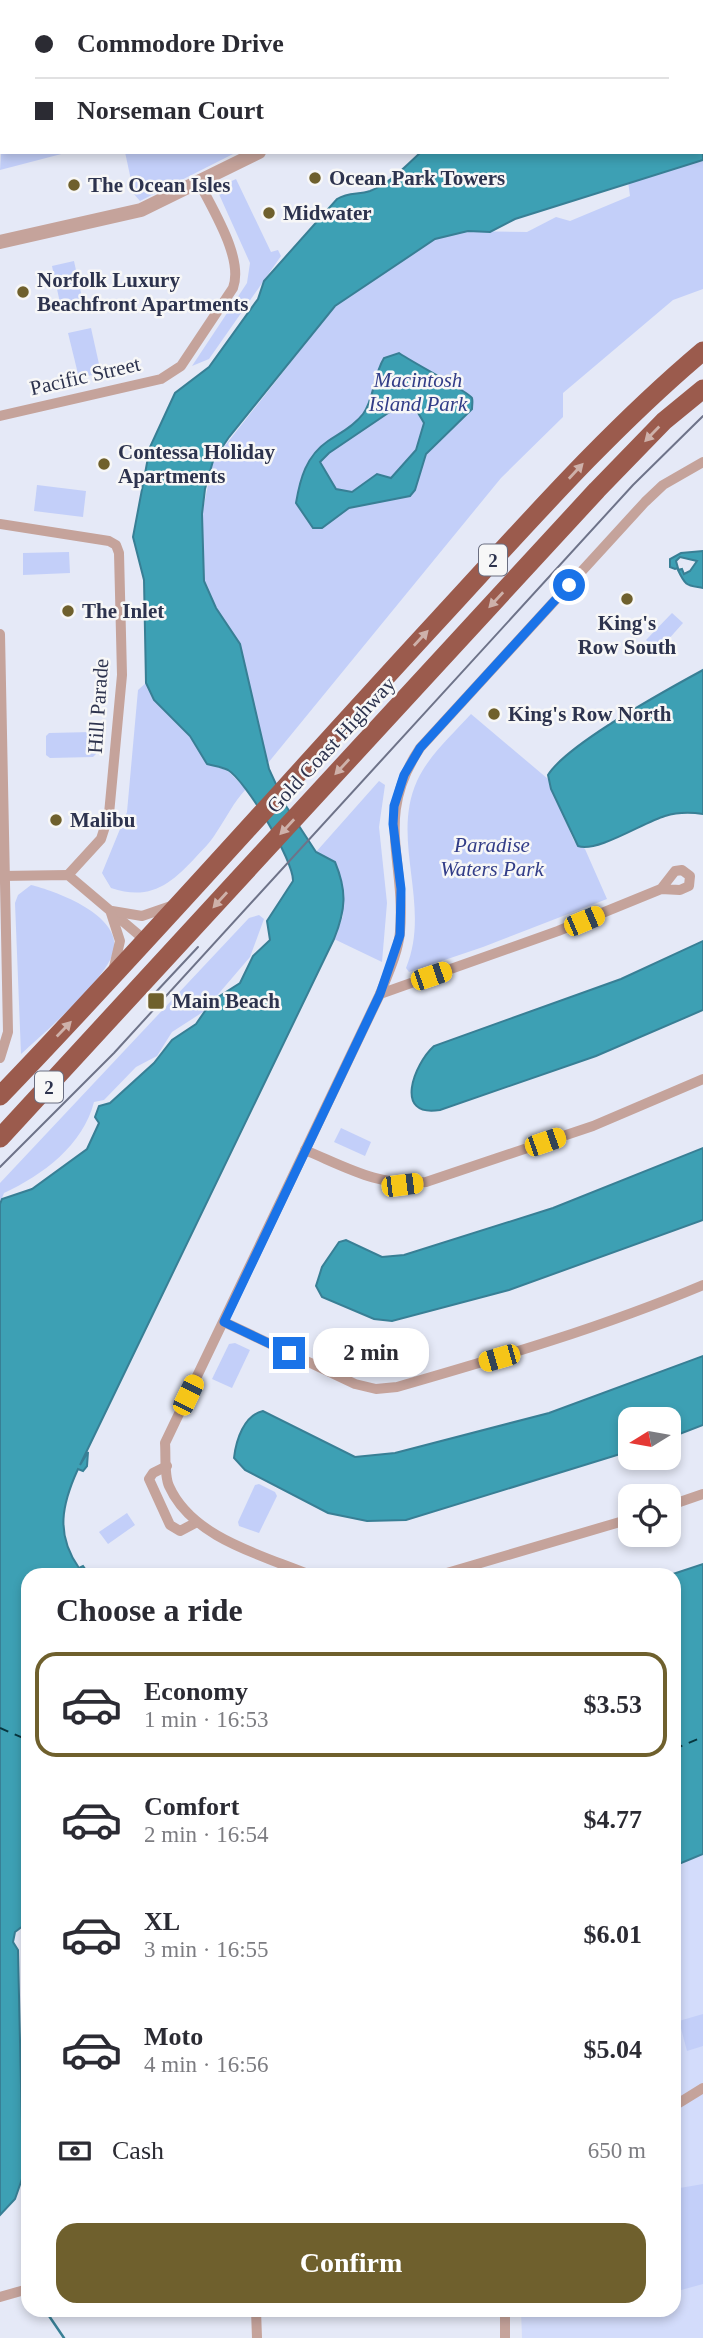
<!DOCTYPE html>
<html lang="en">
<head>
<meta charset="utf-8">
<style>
	:root { --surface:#fff; --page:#f7f7f7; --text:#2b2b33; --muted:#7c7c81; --line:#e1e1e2; --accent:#6f602d }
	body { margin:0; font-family:Georgia,serif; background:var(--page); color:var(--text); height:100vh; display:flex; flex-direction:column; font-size:26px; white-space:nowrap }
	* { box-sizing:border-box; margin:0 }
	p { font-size:23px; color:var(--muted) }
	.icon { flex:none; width:38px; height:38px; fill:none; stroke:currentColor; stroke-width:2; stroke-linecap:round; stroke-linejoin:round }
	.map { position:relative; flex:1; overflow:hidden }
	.sheet { position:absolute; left:21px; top:1568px; width:660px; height:749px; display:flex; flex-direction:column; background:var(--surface); border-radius:21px; box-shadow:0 4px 10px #0003 }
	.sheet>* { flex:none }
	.banner { position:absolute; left:0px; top:0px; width:704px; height:154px; box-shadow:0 4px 10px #0003; display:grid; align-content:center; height:154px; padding:0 35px; background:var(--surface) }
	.needle { width:46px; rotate:259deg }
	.tools { position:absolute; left:618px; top:1407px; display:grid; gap:14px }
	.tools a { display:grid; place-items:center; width:63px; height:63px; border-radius:14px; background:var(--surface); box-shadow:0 4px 10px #0003; font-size:35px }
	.end { position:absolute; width:32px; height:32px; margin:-16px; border:9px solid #1a73e8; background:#fff; box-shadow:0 0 0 4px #fff }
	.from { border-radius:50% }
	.bubble { position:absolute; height:49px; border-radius:21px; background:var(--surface); box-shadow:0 4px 10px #0003; font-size:23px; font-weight:600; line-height:49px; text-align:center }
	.car { position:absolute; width:21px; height:42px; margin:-21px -10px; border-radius:9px; box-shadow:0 0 5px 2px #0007; background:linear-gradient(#f5c518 24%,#345 0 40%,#f5c518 0 76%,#345 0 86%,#f5c518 0) }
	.banner b { display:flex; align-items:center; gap:24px; height:66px; font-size:26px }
	.banner b+b { border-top:2px solid var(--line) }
	.banner i { width:18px; height:18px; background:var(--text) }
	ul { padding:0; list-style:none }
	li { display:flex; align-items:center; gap:21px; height:105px; margin:0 14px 10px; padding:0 21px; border:4px solid transparent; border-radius:21px }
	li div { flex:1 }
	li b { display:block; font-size:26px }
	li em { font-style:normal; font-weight:600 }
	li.on { border-color:var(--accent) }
	li>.icon { width:63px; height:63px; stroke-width:1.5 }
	h2 { padding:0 35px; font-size:32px; line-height:84px }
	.pay { display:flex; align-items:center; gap:18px; height:77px; padding:0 35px; font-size:26px }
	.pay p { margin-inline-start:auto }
	.cta { display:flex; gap:14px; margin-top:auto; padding:14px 35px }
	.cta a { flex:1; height:80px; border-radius:21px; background:var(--accent); color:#fff; font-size:28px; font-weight:600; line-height:80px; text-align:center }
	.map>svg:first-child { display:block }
	.built { fill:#d3dcfb }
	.green { fill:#c3cff9 }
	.water { fill:#3da0b4; stroke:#387f95; stroke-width:2; fill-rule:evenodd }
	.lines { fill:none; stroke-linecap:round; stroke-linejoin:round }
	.stream { stroke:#387f95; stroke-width:2.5 }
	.ferry { stroke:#07363f; stroke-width:2; stroke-dasharray:9 7; stroke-linecap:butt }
	.minor { stroke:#c5a39b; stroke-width:10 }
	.tertiary { stroke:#c5a39b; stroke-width:14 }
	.trunk { stroke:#9b5b4d; stroke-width:19 }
	.tram { stroke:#6e7389; stroke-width:2 }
	.oneway { fill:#ceb1aa }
	.route { stroke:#1a73e8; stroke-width:9 }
	.poi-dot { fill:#6f602d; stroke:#f7f7f7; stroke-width:2.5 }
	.labels { text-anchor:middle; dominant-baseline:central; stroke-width:5; stroke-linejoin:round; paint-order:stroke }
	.shield { fill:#f7f7f7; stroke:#6a6e81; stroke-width:2 }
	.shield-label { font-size:19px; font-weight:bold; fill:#2d334e }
	.poi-label { font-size:21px; font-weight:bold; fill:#2d334e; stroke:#f7f7f7; text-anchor:start }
	.street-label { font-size:21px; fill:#2d334e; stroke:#f7f7f7 }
	.park-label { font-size:21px; font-style:italic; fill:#323d88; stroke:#f7f7f7 }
</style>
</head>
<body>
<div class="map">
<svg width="703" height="2338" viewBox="0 0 703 2338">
	<rect width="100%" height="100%" fill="#e5e9f7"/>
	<path class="built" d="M 703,1854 L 703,2338 L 522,2338 L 521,2310 L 674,2310 L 674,1866 Z"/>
	<g class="green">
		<path d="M 2,137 L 2,152 L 69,152 L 0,170 Z"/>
		<path d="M 125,152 L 237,152 L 140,201 L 134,194 Z"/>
		<path d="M 703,160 L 703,289 L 673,300 L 563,393 L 563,417 L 501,478 L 268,763 L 240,644 L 216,608 L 204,581 L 202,514 L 213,461 L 335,306 L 356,290 L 435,239 L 468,231 L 527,232 L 556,217 L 570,221 L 630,196 L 628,181 Z"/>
		<path d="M 236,179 L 271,252 L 278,250 L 281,256 L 209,359 L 192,366 L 247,283 L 250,263 L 218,192 L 219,187 Z"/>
		<path d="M 74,261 L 84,307 L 62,312 L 52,266 Z"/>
		<path d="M 91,328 L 101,373 L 79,378 L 68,333 Z"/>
		<path d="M 37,485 L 86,491 L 83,517 L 34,511 Z"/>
		<path d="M 69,552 L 70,573 L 23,575 L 23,553 Z"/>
		<path d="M 672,613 L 683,623 L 658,651 L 646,640 Z"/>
		<path d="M 146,683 L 154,700 L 190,736 L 207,763 L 228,771 L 246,789 C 233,803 227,817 216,833 C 211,842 202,850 195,858 C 170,885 149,901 111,888 L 102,873 L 127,812 L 138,690 Z"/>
		<path d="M 471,714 L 548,779 L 574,841 L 585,849 L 607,899 L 483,947 L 409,972 L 406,968 C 432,905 390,841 417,781 C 429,755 452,735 471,714 Z"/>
		<path d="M 92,732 L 96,735 L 96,754 L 93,757 L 50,758 L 46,755 L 46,736 L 49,733 Z"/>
		<path d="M 379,781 L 385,785 L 379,827 L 387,903 L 382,962 L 334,939 L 343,916 L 316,852 Z"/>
		<path d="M 31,885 C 56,891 121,915 114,950 C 108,978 43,1034 21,1054 L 15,903 L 18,895 Z"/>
		<path d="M 259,915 L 264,919 L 250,957 L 203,1012 L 172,1032 L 157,1056 L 136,1067 L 104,1100 L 94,1102 C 83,1145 43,1175 4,1193 L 0,1203 L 0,1183 L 249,918 Z"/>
		<path d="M 341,1128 L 371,1142 L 365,1156 L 334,1142 Z"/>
		<path d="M 235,1343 L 250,1350 L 232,1388 L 212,1379 L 229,1344 Z"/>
		<path d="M 259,1484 L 275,1492 L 277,1496 L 259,1533 L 239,1526 L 238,1522 L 255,1485 Z"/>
		<path d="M 127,1513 L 135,1525 L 108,1544 L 99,1532 Z"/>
		<path d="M 703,2014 L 703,2046 L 687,2051 L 679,2021 Z"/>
		<path d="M 703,2184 L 703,2284 L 674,2292 L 674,2189 Z"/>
	</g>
	<g class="water">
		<path d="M 702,67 L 703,160 L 515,219 L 490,232 L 468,231 L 435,239 L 335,306 L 229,437 L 213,461 L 205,489 L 202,514 L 204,581 L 216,608 L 240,644 L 269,769 L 286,806 L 316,852 L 335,862 C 347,891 346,909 334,939 L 80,1465 L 88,1452 L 87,1466 L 83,1471 L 78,1469 C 62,1504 55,1534 79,1568 L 83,1566 L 88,1573 L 28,1575 L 28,1922 L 15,1932 L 13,1942 L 18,1950 L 23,2176 L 15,2199 L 0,2215 L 0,1204 L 2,1199 L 32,1189 L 87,1149 L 99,1123 L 95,1117 L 99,1106 L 110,1103 L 154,1063 L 172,1040 L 196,1024 L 212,1001 L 240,983 L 253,956 L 270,940 L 267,921 L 293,881 C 294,861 246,781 228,770 C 222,767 214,766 207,764 L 190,736 L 154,700 L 146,683 L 144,580 L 133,537 L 150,447 L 175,393 L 209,367 L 258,299 L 264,281 L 337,199 C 349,192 358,195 370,191 C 389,184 406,166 421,152 L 702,152 Z"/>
		<path d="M 399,353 C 410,361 469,392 472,398 C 473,401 472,405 472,409 L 426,454 L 415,490 L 410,496 L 349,508 L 322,528 L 313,528 L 296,503 C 300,479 306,456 328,441 C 340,433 354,426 363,414 C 374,400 373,376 384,358 ZM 400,405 L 414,406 L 424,423 L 416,450 L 391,478 L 377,474 L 352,492 L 336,489 L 320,462 L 329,453 Z"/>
		<path d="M 703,551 L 703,588 C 687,585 686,587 678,570 L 682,569 L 684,574 L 690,571 L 697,561 L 680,557 L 676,561 L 678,568 L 675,569 L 670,567 L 670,559 L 681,553 Z"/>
		<path d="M 703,670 L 703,814 C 690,812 678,812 665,816 C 644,822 597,853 578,846 L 551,789 L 548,775 C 567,744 668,689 703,670 Z"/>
		<path d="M 703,941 L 703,1010 L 596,1056 L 440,1110 C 393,1118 414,1064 434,1046 L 621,979 Z"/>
		<path d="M 703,1148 L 703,1220 L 509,1290 L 392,1321 L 374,1319 L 322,1297 L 316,1286 L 322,1267 L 339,1242 L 346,1240 L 382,1257 L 404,1255 L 553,1208 Z"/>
		<path d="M 703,1356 L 703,1425 L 669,1438 L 668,1419 L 630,1419 L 630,1451 L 406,1520 L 367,1521 L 328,1513 L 245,1470 L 234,1458 C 236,1440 244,1415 263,1411 L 355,1457 L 395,1453 L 549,1413 Z"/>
		<path d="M 703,1564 L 703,1854 L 674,1866 L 674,1575 L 670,1575 Z"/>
	</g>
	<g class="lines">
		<path class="stream" d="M 45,2310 L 64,2338"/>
		<g class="ferry">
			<path d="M 0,1728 L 28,1740"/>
			<path d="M 674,1749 L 703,1737"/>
		</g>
		<g class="minor">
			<path d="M 0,416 L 161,379 L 181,366 L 233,288 C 244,258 212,209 199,182"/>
			<path d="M 0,524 L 109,541 L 116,545 L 119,553 L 122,675 L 109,814 L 101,839 L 68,875"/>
			<path d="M 0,634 L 8,1032 L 0,1058"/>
			<path d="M 1,876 L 68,875 L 146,941"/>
			<path d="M 112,911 L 142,916 L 171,906"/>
			<path d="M 111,913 L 120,941 L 114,967"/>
			<path d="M 380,994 L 558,931 L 661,889 L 675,871 L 682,870 L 690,876 L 689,886 L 680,890 L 661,889"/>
			<path d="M 305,1150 C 348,1168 379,1187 426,1182 L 593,1126 L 703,1079"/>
			<path d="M 224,1322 L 355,1384 L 376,1389 L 397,1387 C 501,1357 603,1327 703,1285"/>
			<path d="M 167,1466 L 153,1473 L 149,1479 L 170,1525 L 180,1531 L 197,1522"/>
			<path d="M 668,1506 L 703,1494"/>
			<path d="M 310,1575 C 262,1555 192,1538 169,1486 C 164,1475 166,1456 165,1443 L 380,994 C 388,974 398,953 400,932 C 406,859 374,817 420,748 L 645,502 L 663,485 L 703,462"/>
			<path d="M 440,1575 L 630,1519"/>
			<path d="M 674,2106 L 703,2088"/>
			<path d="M 0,2297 L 28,2289"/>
			<path d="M 256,2310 L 257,2338"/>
			<path d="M 505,2310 L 505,2338"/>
		</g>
		<g class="tertiary">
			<path d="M 610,2 L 620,0"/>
			<path d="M 0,242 L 141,210 L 259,152"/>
		</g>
		<g class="trunk">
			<path d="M 0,1096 C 150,940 293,777 440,618 C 525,526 607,432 703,351"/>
			<path d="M 0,1138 L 597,490 L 664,421 L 703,389"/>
		</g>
		<g class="tram">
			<path d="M 155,993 L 198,947"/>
			<path d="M 0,1167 L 114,1053 L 633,485 L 703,416"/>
		</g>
	</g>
	<defs><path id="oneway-solid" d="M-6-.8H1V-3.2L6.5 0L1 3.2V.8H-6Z" transform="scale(1.75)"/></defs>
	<g class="oneway">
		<use href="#oneway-solid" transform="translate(652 434) rotate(134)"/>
		<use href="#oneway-solid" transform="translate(576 471) rotate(-47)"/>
		<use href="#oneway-solid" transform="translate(496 600) rotate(133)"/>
		<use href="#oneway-solid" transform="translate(421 638) rotate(-47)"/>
		<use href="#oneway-solid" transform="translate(342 767) rotate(133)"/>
		<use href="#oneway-solid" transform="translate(287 827) rotate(133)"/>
		<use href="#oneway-solid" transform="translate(220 900) rotate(132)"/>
		<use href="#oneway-solid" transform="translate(64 1029) rotate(-46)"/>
	</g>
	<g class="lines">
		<path class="route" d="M 289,1353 L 224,1322 L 380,994 L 400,935 L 401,889 L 393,824 L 394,806 L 404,775 L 420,748 L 569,585"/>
	</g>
	<g class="poi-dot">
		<circle cx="315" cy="178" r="7"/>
		<circle cx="74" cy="185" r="7"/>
		<circle cx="269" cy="213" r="7"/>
		<circle cx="23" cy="292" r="7"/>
		<circle cx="104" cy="464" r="7"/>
		<circle cx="627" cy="599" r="7"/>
		<circle cx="68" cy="611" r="7"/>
		<circle cx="494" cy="714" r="7"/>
		<circle cx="56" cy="820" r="7"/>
		<rect x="147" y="992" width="18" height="18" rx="3.5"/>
	</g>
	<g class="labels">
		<g class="shield">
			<rect x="479" y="544.5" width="28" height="31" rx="5"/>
			<rect x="35" y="1071.5" width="28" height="31" rx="5"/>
		</g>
		<g class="shield-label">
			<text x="493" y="560">2</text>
			<text x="49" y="1087">2</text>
		</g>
		<g class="poi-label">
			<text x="329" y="178">Ocean Park Towers</text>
			<text x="88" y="185">The Ocean Isles</text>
			<text x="283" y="213">Midwater</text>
			<text x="37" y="280">Norfolk Luxury<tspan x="37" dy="24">Beachfront Apartments</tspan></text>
			<text x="118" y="452">Contessa Holiday<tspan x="118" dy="24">Apartments</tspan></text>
			<text x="82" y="611">The Inlet</text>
			<text x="627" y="623" text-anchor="middle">King's<tspan x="627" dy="24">Row South</tspan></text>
			<text x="508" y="714">King's Row North</text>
			<text x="70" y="820">Malibu</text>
			<text x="172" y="1001">Main Beach</text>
		</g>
		<g class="street-label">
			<text transform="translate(85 376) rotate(-13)">Pacific Street</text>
			<text transform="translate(98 706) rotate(-86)">Hill Parade</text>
			<text transform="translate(331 745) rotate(-47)">Gold Coast Highway</text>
		</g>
		<g class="park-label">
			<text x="418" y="380">Macintosh<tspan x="418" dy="24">Island Park</tspan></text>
			<text x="492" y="845">Paradise<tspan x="492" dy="24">Waters Park</tspan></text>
		</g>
	</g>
</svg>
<div class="tools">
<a><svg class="needle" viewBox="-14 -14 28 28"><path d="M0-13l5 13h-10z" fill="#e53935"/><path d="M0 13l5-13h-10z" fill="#7c7c81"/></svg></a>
<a><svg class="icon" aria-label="locate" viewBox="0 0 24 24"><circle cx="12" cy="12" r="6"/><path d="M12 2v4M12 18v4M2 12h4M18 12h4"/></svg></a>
</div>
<i class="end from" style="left:569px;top:585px"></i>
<i class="end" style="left:289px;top:1353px"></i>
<div class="bubble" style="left:313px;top:1328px;width:116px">2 min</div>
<i class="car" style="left:584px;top:921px;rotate:67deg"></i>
<i class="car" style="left:431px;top:976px;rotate:71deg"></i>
<i class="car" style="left:545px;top:1142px;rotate:71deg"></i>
<i class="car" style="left:402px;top:1185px;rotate:83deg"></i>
<i class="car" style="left:499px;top:1358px;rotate:254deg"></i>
<i class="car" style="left:188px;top:1395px;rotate:26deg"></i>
<div class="banner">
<b><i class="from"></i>Commodore Drive</b>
<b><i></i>Norseman Court</b>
</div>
<section class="sheet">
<h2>Choose a ride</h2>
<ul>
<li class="on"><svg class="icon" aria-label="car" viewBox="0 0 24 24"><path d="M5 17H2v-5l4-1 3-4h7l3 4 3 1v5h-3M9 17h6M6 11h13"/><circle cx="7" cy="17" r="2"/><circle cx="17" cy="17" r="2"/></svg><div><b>Economy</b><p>1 min · 16:53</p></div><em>$3.53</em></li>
<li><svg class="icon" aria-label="car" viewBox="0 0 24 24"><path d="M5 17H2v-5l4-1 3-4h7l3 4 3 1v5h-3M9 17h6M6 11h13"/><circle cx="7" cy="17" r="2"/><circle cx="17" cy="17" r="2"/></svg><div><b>Comfort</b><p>2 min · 16:54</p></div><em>$4.77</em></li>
<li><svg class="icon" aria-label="car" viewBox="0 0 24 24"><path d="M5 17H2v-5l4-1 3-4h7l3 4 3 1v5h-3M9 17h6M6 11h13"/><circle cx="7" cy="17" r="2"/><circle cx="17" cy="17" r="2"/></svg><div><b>XL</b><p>3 min · 16:55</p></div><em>$6.01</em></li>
<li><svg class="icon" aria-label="car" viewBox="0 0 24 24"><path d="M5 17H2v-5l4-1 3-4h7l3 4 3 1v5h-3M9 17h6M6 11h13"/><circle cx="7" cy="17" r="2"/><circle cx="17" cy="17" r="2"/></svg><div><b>Moto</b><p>4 min · 16:56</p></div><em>$5.04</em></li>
</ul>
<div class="pay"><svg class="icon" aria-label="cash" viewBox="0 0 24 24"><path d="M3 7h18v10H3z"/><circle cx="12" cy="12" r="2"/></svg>Cash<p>650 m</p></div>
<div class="cta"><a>Confirm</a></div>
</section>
</div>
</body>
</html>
